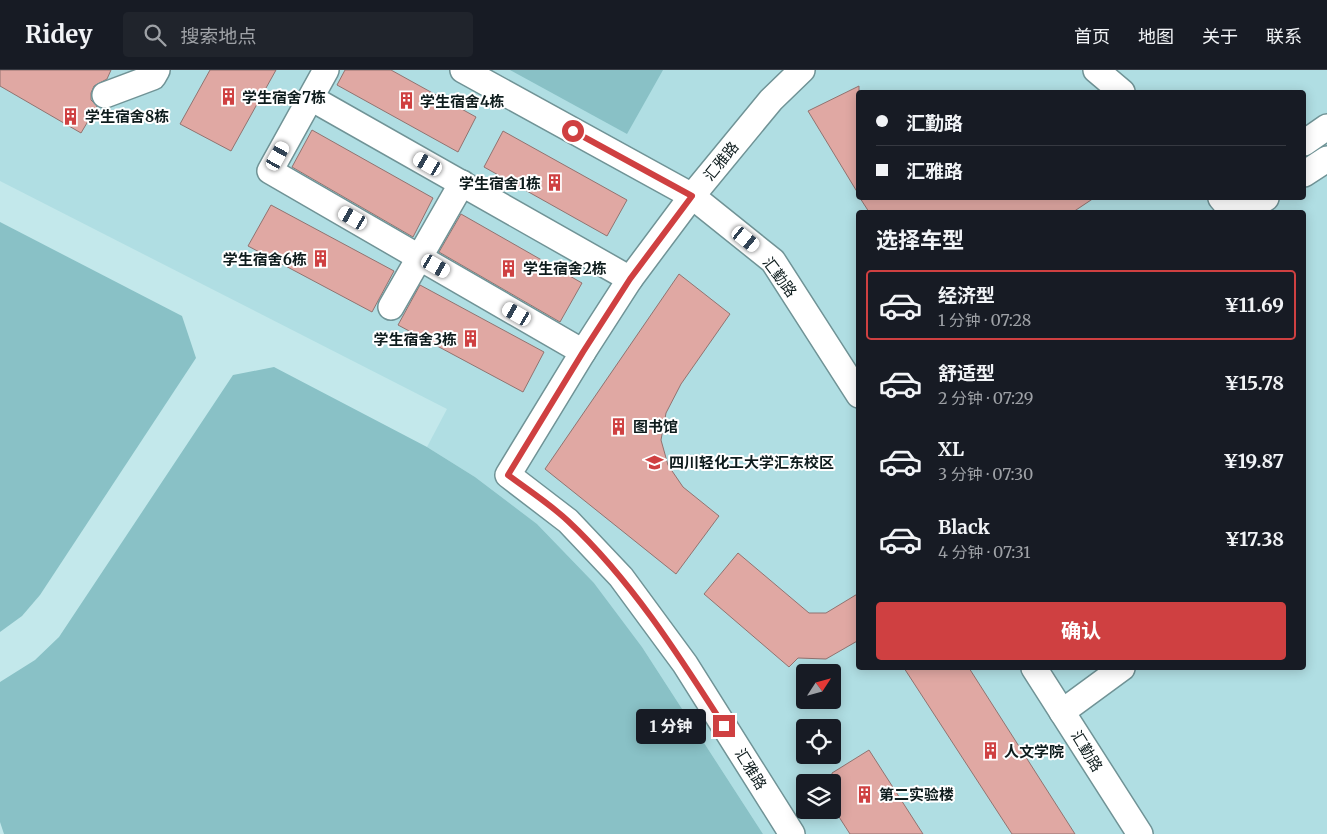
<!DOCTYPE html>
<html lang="zh">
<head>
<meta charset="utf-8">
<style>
	:root { --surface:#171b24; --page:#20242c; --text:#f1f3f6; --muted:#9ea1a6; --line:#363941; --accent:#cf4041 }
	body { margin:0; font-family:Merriweather,"Noto Sans SC",serif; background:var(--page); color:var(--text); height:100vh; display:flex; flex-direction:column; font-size:19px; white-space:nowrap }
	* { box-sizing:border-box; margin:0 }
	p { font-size:16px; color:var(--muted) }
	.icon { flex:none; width:28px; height:28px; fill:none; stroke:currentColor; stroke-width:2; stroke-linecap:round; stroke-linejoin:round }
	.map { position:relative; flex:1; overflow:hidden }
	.side { position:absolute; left:856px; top:140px; width:450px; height:460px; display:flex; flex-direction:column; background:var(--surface); border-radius:5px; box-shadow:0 2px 12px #0003 }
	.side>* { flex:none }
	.guide { position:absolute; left:856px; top:20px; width:450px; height:110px; border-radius:5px; box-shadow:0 2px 12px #0003; display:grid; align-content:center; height:110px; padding:0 20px; background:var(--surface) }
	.needle { width:32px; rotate:54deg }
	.controls { position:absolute; left:796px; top:594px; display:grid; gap:10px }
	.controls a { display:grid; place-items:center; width:45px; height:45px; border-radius:5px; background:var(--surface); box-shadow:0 2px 12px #0003; font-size:25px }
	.end { position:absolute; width:22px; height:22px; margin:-11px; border:6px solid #cf4041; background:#fff; box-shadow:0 0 0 2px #fff }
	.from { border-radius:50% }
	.bubble { position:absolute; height:35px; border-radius:5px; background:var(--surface); box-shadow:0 2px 12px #0003; font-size:16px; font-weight:700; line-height:35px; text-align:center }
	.car { position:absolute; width:15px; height:30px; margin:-15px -8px; border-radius:6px; box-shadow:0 0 4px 1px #0007; background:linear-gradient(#fff 24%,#345 0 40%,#fff 0 76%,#345 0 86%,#fff 0) }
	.guide b { display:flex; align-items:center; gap:18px; height:48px; font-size:19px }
	.guide b+b { border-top:1px solid var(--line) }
	.guide i { width:12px; height:12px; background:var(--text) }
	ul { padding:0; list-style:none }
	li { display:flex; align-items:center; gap:15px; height:70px; margin:0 10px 8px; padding:0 10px; border:2px solid transparent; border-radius:5px }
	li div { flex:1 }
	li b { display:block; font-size:19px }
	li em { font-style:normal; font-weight:700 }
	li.current { border-color:var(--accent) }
	li>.icon { width:45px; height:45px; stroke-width:1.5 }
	h2 { padding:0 20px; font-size:22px; line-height:60px }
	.primary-button { display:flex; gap:10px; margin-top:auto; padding:10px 20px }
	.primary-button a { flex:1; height:58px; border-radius:5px; background:var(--accent); color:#fff; font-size:20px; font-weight:700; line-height:58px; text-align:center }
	header { display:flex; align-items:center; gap:30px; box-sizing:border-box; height:70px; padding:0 25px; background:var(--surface); border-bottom:1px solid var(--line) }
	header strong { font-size:24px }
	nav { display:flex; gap:28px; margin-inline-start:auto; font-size:18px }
	.search { width:350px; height:45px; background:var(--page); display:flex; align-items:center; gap:12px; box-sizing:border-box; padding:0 18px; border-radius:5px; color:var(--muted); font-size:19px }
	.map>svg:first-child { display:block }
	.built { fill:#b0dee3; fill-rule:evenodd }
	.green { fill:#89c1c6 }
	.building { fill:#e0a8a3; stroke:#917370 }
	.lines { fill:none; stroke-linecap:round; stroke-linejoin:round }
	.minor-casing { stroke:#709396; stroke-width:28 }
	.minor { stroke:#fff; stroke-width:25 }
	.route { stroke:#cf4041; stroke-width:6 }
	.labels { text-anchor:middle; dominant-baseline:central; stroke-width:4; stroke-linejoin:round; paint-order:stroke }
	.poi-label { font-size:15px; font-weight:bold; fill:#0e1c1d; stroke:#fff; text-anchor:start }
	.street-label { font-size:15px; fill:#0e1c1d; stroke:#fff }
</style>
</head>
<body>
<header>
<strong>Ridey</strong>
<div class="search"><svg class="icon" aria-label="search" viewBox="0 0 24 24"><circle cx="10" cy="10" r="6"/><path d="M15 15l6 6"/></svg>搜索地点</div>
<nav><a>首页</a><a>地图</a><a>关于</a><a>联系</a></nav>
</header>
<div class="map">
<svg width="1327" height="764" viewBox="0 0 1327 764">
	<rect width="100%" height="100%" fill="#c3e8eb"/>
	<path class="built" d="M 0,0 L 1327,0 L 1327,764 L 763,764 L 642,577 L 594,513 L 537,454 L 475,407 L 427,377 L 447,339 L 0,111 ZM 859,22 L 1304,22 L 1304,128 L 859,128 ZM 859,142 L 1304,142 L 1304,598 L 859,598 ZM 805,602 L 832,602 L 832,630 L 805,630 ZM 805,658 L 832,658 L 832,685 L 805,685 ZM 805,712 L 832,712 L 832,740 L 805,740 Z"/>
	<g class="green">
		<path d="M 510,0 L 663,0 L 627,64 Z"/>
		<path d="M 0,152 L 182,246 L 196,288 L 40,525 L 22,546 L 0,562 Z"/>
		<path d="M 274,297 L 427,377 L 475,407 L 537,454 L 594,513 L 642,577 L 763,764 L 4,764 L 0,752 L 0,612 L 35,590 L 59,567 L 233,305 Z"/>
	</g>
	<g class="building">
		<path d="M 0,0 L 111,0 L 107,9 L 94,16 L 91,23 L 91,30 L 97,36 L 81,63 L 0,16 Z"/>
		<path d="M 210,0 L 276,0 L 231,81 L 180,54 Z"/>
		<path d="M 345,0 L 391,0 L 476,47 L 458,82 L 337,15 Z"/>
		<path d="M 859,16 L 859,125 L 808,41 Z"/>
		<path d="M 312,60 L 433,128 L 413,167 L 292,97 Z"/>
		<path d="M 503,61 L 627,130 L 607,166 L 484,97 Z"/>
		<path d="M 860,128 L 1094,128 L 1073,142 L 869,142 Z"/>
		<path d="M 271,135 L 394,201 L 372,242 L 248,176 Z"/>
		<path d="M 461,144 L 582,213 L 560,252 L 439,182 Z"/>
		<path d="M 679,204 L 730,244 L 681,314 L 666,343 L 661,370 L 668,395 L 683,417 L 719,446 L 676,504 L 545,399 Z"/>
		<path d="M 420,215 L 544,282 L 523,322 L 398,255 Z"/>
		<path d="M 738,483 L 809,543 L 826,543 L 859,523 L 859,570 L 826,589 L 798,588 L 789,597 L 704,524 Z"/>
		<path d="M 904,598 L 969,598 L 1075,764 L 1012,764 Z"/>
		<path d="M 869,680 L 923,764 L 850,764 L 832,736 L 832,703 Z"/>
	</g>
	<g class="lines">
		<defs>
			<g id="minor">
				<path d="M 326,0 L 270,101 L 583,282"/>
				<path d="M 463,0 L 692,126 L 773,191 L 859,325"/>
				<path d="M 1096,0 L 1122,22"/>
				<path d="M 105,25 L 153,7 L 157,0"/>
				<path d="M 311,28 L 630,209"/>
				<path d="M 1304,73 L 1327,57"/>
				<path d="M 1304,104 L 1327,89"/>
				<path d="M 1221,128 L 1233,142"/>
				<path d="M 1243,142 L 1266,128"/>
				<path d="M 391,237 L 462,113"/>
				<path d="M 1034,598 L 1140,764"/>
				<path d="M 1062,642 L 1122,598"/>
				<path d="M 792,764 L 685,594 L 621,507 L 568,451 L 508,405 L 583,282 L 630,209 L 692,126 L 771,30 L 802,0"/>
			</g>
		</defs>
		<use href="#minor" class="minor-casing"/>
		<use href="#minor" class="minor"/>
	</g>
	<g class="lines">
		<path class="route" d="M 573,61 L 692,126 L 630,209 L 583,282 L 508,405 C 528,420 550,434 568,451 C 631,510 678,584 724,656"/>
	</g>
	<defs>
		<symbol id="building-bare" viewBox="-9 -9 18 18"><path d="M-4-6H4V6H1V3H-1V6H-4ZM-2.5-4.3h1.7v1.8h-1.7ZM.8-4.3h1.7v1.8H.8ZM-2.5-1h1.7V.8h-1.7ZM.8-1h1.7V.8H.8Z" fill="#cf4041" stroke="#fff" stroke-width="2.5" paint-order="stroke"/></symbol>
		<symbol id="university-bare" viewBox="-9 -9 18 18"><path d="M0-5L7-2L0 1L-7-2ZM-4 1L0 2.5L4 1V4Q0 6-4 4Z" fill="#cf4041" stroke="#fff" stroke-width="2.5" paint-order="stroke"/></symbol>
	</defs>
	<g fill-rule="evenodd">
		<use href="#building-bare" x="216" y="14" width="25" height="25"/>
		<use href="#building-bare" x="394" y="18" width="25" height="25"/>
		<use href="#building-bare" x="58" y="34" width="25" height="25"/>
		<use href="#building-bare" x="542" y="100" width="25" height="25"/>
		<use href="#building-bare" x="308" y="176" width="25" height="25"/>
		<use href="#building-bare" x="496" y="186" width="25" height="25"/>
		<use href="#building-bare" x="458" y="256" width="25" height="25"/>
		<use href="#building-bare" x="606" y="344" width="25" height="25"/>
		<use href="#university-bare" x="642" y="380" width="25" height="25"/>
		<use href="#building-bare" x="978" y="668" width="25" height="25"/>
		<use href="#building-bare" x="852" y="712" width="25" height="25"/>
	</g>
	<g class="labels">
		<g class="poi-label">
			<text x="242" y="27">学生宿舍7栋</text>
			<text x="420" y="31">学生宿舍4栋</text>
			<text x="85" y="46">学生宿舍8栋</text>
			<text x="541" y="113" text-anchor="end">学生宿舍1栋</text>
			<text x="307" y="189" text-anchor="end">学生宿舍6栋</text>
			<text x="523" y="198">学生宿舍2栋</text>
			<text x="457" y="269" text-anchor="end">学生宿舍3栋</text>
			<text x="633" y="356">图书馆</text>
			<text x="669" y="392">四川轻化工大学汇东校区</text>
			<text x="1004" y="681">人文学院</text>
			<text x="879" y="724">第二实验楼</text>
		</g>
		<g class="street-label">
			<text transform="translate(721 91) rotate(-51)">汇雅路</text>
			<text transform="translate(780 207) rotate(53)">汇勤路</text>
			<text transform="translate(1087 681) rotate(58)">汇勤路</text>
			<text transform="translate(751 699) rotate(58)">汇雅路</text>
		</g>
	</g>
</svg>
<div class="controls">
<a><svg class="needle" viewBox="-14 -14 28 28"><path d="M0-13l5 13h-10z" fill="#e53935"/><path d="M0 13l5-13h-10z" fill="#9ea1a6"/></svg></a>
<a><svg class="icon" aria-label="locate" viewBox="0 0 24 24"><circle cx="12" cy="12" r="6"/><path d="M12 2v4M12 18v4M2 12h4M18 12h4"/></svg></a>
<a><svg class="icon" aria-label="layers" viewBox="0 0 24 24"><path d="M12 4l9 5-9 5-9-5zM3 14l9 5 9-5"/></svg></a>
</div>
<i class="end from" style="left:573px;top:61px"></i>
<i class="end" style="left:724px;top:656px"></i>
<div class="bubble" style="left:636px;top:639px;width:70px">1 分钟</div>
<i class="car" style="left:278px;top:86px;rotate:29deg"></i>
<i class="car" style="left:428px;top:94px;rotate:300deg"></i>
<i class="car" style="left:353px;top:148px;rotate:300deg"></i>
<i class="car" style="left:746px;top:169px;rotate:129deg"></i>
<i class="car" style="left:436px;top:196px;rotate:120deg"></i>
<i class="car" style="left:517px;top:244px;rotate:300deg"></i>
<div class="guide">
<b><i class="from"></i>汇勤路</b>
<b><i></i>汇雅路</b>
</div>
<section class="side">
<h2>选择车型</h2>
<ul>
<li class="current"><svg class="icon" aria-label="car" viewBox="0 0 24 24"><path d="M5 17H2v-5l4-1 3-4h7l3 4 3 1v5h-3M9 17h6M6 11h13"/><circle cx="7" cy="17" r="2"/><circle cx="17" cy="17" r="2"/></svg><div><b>经济型</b><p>1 分钟 · 07:28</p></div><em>¥11.69</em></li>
<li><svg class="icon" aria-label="car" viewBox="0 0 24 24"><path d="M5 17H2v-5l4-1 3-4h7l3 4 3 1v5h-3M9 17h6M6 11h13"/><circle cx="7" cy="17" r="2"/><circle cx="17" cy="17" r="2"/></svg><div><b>舒适型</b><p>2 分钟 · 07:29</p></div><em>¥15.78</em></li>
<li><svg class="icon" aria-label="car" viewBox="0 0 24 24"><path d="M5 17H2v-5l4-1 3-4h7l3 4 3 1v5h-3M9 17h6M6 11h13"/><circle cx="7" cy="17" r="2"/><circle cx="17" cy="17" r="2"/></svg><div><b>XL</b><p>3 分钟 · 07:30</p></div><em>¥19.87</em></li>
<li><svg class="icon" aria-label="car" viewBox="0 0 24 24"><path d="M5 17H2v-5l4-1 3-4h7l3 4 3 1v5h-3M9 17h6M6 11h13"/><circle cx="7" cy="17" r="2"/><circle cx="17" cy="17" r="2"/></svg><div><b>Black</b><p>4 分钟 · 07:31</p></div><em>¥17.38</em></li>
</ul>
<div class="primary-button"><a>确认</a></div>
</section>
</div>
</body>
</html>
